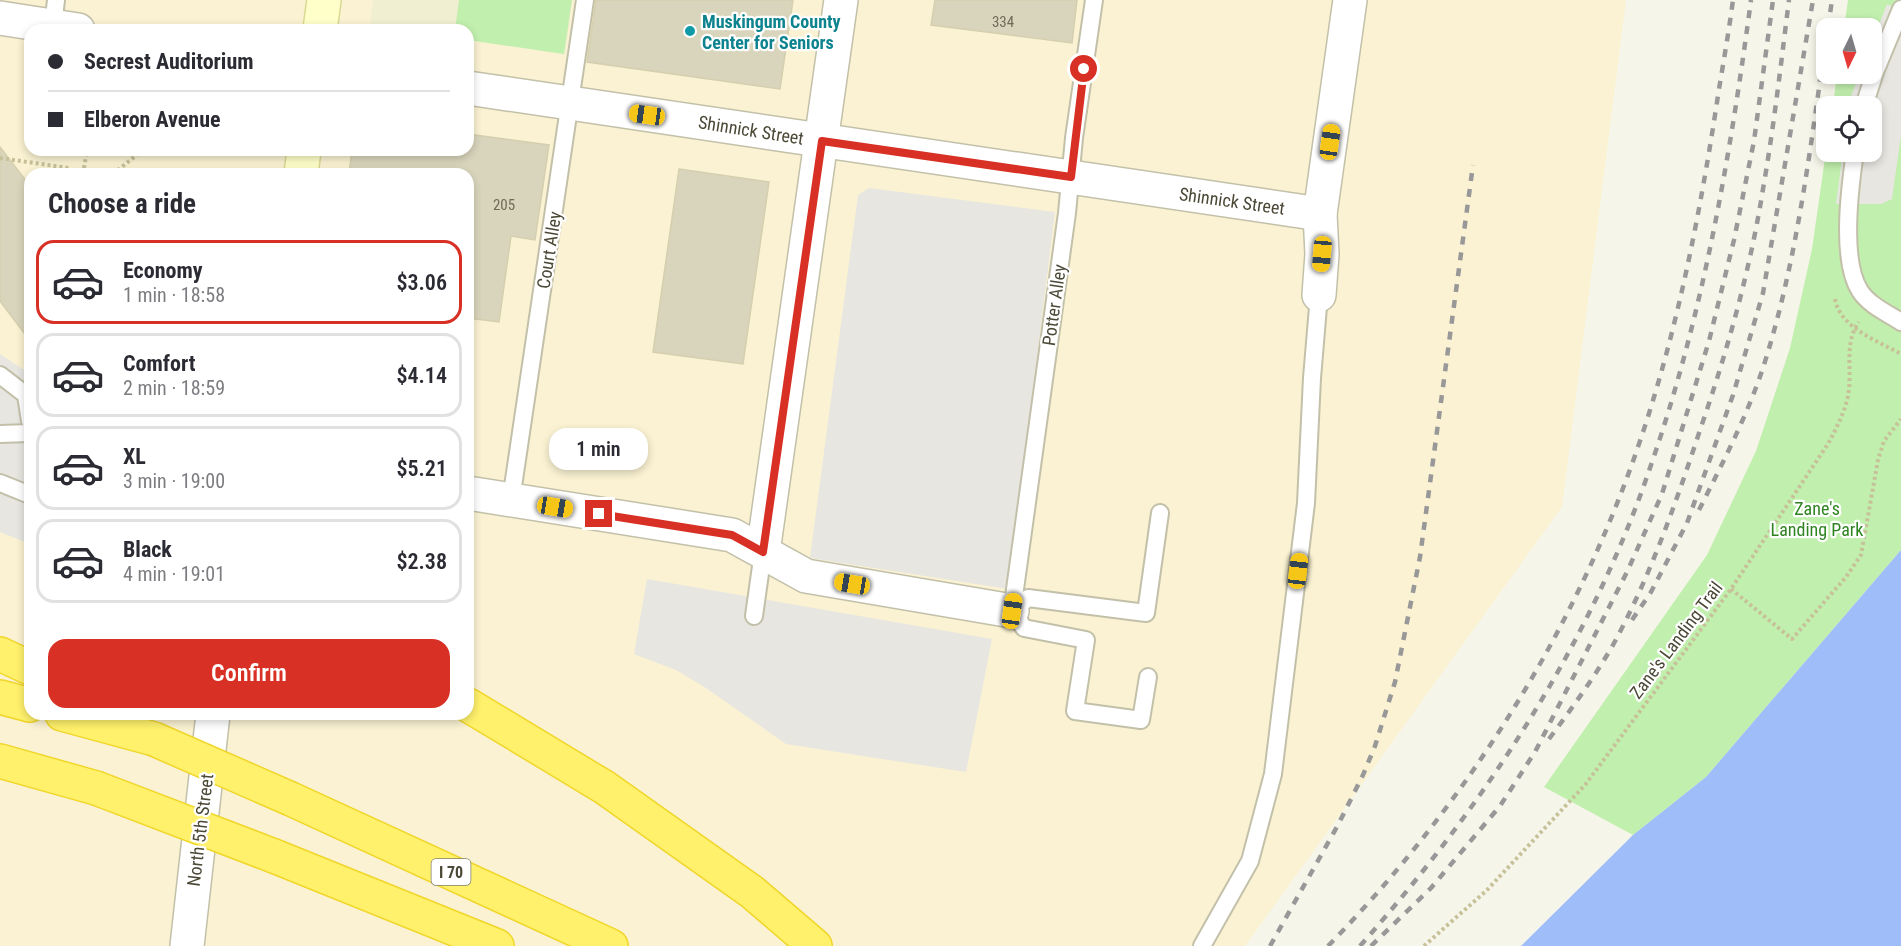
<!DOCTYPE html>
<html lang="en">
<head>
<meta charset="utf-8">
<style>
	:root { --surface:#fff; --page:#f2f2f3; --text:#2b2b33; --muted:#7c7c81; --line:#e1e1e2; --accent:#d93025 }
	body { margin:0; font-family:"Roboto Condensed",sans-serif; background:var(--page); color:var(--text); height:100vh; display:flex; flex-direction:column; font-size:22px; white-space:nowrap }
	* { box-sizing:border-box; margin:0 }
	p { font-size:20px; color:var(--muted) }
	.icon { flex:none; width:33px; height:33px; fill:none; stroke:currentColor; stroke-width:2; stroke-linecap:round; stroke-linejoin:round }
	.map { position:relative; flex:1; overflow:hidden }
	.panel { position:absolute; left:24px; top:168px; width:450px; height:552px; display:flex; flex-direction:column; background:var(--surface); border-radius:18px; box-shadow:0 3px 9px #0003 }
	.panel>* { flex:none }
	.top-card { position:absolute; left:24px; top:24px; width:450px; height:132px; border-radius:18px; box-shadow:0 3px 9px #0003; display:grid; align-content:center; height:132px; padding:0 24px; background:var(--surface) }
	.needle { width:39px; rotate:185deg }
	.controls { position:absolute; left:1816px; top:18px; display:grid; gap:12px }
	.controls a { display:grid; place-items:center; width:66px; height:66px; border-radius:12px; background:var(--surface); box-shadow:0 3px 9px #0003; font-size:30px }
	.end { position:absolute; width:27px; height:27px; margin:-14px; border:8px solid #d93025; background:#fff; box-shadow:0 0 0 3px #fff }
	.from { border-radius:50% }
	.bubble { position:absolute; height:42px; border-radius:18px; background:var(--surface); box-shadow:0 3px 9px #0003; font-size:20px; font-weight:600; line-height:42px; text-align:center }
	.car { position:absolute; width:18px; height:36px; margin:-18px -9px; border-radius:8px; box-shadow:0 0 4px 2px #0007; background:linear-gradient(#f5c518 24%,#345 0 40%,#f5c518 0 76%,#345 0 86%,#f5c518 0) }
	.top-card b { display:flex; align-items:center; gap:21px; height:57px; font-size:22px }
	.top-card b+b { border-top:2px solid var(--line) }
	.top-card i { width:15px; height:15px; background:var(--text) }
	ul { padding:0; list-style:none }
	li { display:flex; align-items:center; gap:18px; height:84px; margin:0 12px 9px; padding:0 12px; border:3px solid var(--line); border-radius:18px }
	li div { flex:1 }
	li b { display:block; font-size:22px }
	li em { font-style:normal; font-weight:600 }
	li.on { border-color:var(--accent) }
	li>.icon { width:54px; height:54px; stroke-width:1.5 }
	h2 { padding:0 24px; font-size:27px; line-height:72px }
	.button { display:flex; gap:12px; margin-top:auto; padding:12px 24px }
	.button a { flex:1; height:69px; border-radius:18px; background:var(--accent); color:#fff; font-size:24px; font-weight:600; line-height:69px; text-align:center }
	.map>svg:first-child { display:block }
	.commercial { fill:#faf2d2; fill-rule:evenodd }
	.education { fill:#f1efd1 }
	.green { fill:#c1efad }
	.parking { fill:#e7e6e1 }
	.water { fill:#9fbef9 }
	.building { fill:#d9d5bc; stroke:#d5cfaf; stroke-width:1.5 }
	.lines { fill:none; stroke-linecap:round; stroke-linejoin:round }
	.lane-casing { stroke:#c3c0aa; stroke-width:20 }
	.street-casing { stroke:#c3c0aa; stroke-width:36 }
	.secondary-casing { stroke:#dbd993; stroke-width:36 }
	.highway-casing { stroke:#f0d629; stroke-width:36 }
	.path { stroke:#c6c199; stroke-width:4; stroke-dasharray:3 3; stroke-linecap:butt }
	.lane { stroke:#fff; stroke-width:16 }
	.street { stroke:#fff; stroke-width:33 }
	.secondary { stroke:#ffffca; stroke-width:33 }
	.highway { stroke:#fff16b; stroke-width:33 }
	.rail { stroke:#989898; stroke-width:4.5; stroke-dasharray:8 8; stroke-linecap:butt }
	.highway-bridge-casing { stroke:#f0d629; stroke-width:36; stroke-linecap:butt }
	.highway-bridge { stroke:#fff16b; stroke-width:33 }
	.route { stroke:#d93025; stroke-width:8 }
	.culture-dot { fill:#0f9aa8; stroke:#fff; stroke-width:2 }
	.labels { text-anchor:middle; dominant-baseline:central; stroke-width:4.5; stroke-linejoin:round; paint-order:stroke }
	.number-label { font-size:15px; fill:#6e6b58 }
	.shield { fill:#fff; stroke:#817f72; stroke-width:1.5 }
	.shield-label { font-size:16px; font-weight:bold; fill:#4b4836 }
	.culture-label { font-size:18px; font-weight:bold; fill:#0d838f; stroke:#fff; text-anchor:start }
	.street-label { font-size:18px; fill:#4b4836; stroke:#fff }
	.park-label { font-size:18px; fill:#2f8421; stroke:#fff }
</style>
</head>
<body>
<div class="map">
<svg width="1901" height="946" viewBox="0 0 1901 946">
	<rect width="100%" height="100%" fill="#f6f5e9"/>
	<path class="commercial" d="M 0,0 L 1626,0 L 1562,507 L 1245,946 L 0,946 ZM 30,30 L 468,30 L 468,150 L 30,150 ZM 30,174 L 468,174 L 468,714 L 30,714 Z"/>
	<path class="education" d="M 373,0 L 572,0 L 565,55 L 468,39 L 468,30 L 409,30 L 373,24 L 370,21 Z"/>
	<g class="green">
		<path d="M 459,0 L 572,0 L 564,54 L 468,40 L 468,30 L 455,30 Z"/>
		<path d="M 1848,0 L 1901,0 L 1901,550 L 1706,777 L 1633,835 L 1544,787 L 1707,555 L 1756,451 L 1790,348 L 1812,249 L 1827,144 L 1827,152 L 1872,152 L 1872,106 L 1833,106 L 1837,74 L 1872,74 L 1872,28 L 1844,28 Z"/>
	</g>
	<g class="parking">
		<path d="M 1887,4 L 1901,11 L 1901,135 L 1892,199 L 1881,204 L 1836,204 L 1843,152 L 1872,152 L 1872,106 L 1849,106 L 1850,98 L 1860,74 L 1872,74 L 1872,42 Z"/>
		<path d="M 869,188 L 1055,212 L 1008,589 L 810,558 L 858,195 Z"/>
		<path d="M 0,354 L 30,374 L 30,544 L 0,532 Z"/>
		<path d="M 647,579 L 992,639 L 966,772 L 786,744 L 706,688 L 676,670 L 634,654 Z"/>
	</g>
	<path class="water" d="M 1901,550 L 1901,946 L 1521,946 L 1633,835 L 1706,777 Z"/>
	<g class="building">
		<path d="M 596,0 L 793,0 L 780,89 L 587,62 Z"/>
		<path d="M 935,0 L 1077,0 L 1072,43 L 931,25 Z"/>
		<path d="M 468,134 L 549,145 L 535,240 L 511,236 L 499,322 L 468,318 L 468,174 L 349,174 L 352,150 L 468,150 Z"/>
		<path d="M 0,147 L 30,186 L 30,341 L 0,301 Z"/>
		<path d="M 679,169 L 769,182 L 743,364 L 653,352 Z"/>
	</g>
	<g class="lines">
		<defs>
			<g id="lane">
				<path d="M 53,26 L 56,0"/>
				<path d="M 1864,106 L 1875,72 L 1901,9"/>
				<path d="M 1855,152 C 1850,186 1840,260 1860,291 C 1869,305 1887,313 1901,322"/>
				<path d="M 0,375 L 26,395 L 30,421"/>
				<path d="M 0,434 L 30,433"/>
				<path d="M 0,483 L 30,495"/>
				<path d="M 511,500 L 585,0"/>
				<path d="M 1012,611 L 1067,213 L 1074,138 L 1094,0"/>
				<path d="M 1012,611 L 1024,628 L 1086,640 L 1075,711 L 1141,720 L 1148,677"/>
				<path d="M 1012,611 L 1028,598 L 1146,613 L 1160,513"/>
				<path d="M 754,616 L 763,552"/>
				<path d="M 1202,946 L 1250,861 L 1273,774 L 1306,503 L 1312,378 L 1319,295"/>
			</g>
			<g id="street">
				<path d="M 0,18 L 78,30"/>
				<path d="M 468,88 L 1320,214"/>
				<path d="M 1319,295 L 1322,254 L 1320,214 L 1350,0"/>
				<path d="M 468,493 L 732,535 L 806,576 L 1012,611"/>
				<path d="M 763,552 L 841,0"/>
				<path d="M 187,946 L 213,714"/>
			</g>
			<g id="secondary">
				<path d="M 320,30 L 324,0"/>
				<path d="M 301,174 L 304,150"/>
			</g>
			<g id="highway">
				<path d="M 0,654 L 30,668"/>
				<path d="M 0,697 L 30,705"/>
				<path d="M 468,705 L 604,787 L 752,892 L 815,946"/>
				<path d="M 62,714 L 154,739"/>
				<path d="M 0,761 L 96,788"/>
				<path d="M 291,799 L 611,946"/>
				<path d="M 274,856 L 497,946"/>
			</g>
		</defs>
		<use href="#lane" class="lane-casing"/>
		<use href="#street" class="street-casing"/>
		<use href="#secondary" class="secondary-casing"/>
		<use href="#highway" class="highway-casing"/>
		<g class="path">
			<path d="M 0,158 L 69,168 L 73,174"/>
			<path d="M 83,174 L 87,150"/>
			<path d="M 113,174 L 143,150"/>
			<path d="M 1835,299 C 1840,328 1878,341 1901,354"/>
			<path d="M 1731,589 L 1792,639 L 1846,577 L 1861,555 L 1878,460 L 1884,441 L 1901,419"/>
			<path d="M 1424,946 L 1487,890 L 1585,785 L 1731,589 L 1828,444 C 1836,429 1844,414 1848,396 C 1853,371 1843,344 1859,322"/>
		</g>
		<use href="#lane" class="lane"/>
		<use href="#street" class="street"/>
		<use href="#secondary" class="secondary"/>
		<use href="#highway" class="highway"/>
		<g class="rail">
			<path d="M 1828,28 L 1832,0"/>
			<path d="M 1699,510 C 1724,460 1751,409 1767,355 C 1799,250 1811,141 1827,32"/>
			<path d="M 1632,620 L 1651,592 L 1687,523 L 1733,395 L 1763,293 L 1813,0"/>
			<path d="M 1549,739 C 1572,708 1594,678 1613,645 C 1650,577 1676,503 1700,430 C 1727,352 1750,271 1763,189 C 1774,126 1781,63 1789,0"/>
			<path d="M 1270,946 L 1338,825 L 1363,775 L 1375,746 L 1395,682 L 1420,557 L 1473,165"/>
			<path d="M 1328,946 C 1456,815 1560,655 1625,483 C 1673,356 1699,222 1719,89 C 1724,59 1729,30 1733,0"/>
			<path d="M 1360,946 C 1484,806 1591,643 1651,465 C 1703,315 1730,158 1751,0"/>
			<path d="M 1371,946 L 1431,888 L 1500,806 L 1535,752 L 1627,572 L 1662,494 L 1709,341 L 1734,240 L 1754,141 L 1773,0"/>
		</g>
		<defs>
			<g id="highway-bridge">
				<path d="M 154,739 L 291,799"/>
				<path d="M 96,788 L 274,856"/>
			</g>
		</defs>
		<use href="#highway-bridge" class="highway-bridge-casing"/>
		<use href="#highway-bridge" class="highway-bridge"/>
	</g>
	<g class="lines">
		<path class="route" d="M 599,514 L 732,535 L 763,552 L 822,141 L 1071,177 L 1084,69"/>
	</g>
	<circle class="culture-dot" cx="690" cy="31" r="6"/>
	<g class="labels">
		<g class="number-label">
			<text x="1003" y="22">334</text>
			<text x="504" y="205">205</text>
		</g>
		<rect class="shield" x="431.5" y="859" width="39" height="26" rx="4.5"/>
		<g class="shield-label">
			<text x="451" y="872">I 70</text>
		</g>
		<g class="culture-label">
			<text x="702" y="21">Muskingum County<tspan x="702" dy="21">Center for Seniors</tspan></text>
		</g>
		<g class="street-label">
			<text transform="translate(751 130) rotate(9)">Shinnick Street</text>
			<text transform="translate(1232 201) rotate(8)">Shinnick Street</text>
			<text transform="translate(549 250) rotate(-81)">Court Alley</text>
			<text transform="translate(1054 305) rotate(-82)">Potter Alley</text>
			<text transform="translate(1676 640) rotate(-53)">Zane's Landing Trail</text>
			<text transform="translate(200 830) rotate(-83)">North 5th Street</text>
		</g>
		<g class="park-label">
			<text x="1817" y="508">Zane's<tspan x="1817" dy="21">Landing Park</tspan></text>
		</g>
	</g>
</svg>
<div class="controls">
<a><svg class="needle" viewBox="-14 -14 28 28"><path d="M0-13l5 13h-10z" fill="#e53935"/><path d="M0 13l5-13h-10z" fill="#7c7c81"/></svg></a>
<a><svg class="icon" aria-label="locate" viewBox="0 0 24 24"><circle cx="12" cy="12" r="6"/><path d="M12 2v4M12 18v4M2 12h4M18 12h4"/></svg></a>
</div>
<i class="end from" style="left:1084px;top:69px"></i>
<i class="end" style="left:599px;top:514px"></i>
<div class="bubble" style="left:549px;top:428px;width:99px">1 min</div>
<i class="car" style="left:647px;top:115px;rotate:278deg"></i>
<i class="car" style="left:1330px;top:142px;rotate:8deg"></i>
<i class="car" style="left:1322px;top:254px;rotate:185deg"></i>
<i class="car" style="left:555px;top:507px;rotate:99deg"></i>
<i class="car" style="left:1298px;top:571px;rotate:7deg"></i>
<i class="car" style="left:852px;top:584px;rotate:280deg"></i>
<i class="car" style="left:1012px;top:611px;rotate:8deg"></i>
<div class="top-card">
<b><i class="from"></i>Secrest Auditorium</b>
<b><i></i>Elberon Avenue</b>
</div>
<section class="panel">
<h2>Choose a ride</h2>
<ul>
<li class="on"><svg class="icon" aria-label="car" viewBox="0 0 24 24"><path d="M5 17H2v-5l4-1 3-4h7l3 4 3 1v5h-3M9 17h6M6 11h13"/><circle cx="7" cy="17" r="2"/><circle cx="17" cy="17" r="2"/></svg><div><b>Economy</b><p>1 min · 18:58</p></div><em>$3.06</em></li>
<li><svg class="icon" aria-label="car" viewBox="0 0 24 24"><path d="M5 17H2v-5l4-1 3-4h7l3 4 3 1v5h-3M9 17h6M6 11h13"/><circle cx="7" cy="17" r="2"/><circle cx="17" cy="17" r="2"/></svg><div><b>Comfort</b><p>2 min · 18:59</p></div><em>$4.14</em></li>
<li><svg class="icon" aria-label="car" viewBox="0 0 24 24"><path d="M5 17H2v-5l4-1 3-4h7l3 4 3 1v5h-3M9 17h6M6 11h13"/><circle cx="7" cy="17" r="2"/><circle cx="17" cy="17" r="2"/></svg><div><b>XL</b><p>3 min · 19:00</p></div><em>$5.21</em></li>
<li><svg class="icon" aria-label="car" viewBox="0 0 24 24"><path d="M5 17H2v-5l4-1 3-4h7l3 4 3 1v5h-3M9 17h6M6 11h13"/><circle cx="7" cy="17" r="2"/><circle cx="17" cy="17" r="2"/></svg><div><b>Black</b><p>4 min · 19:01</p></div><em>$2.38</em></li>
</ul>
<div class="button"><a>Confirm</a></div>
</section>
</div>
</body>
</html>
